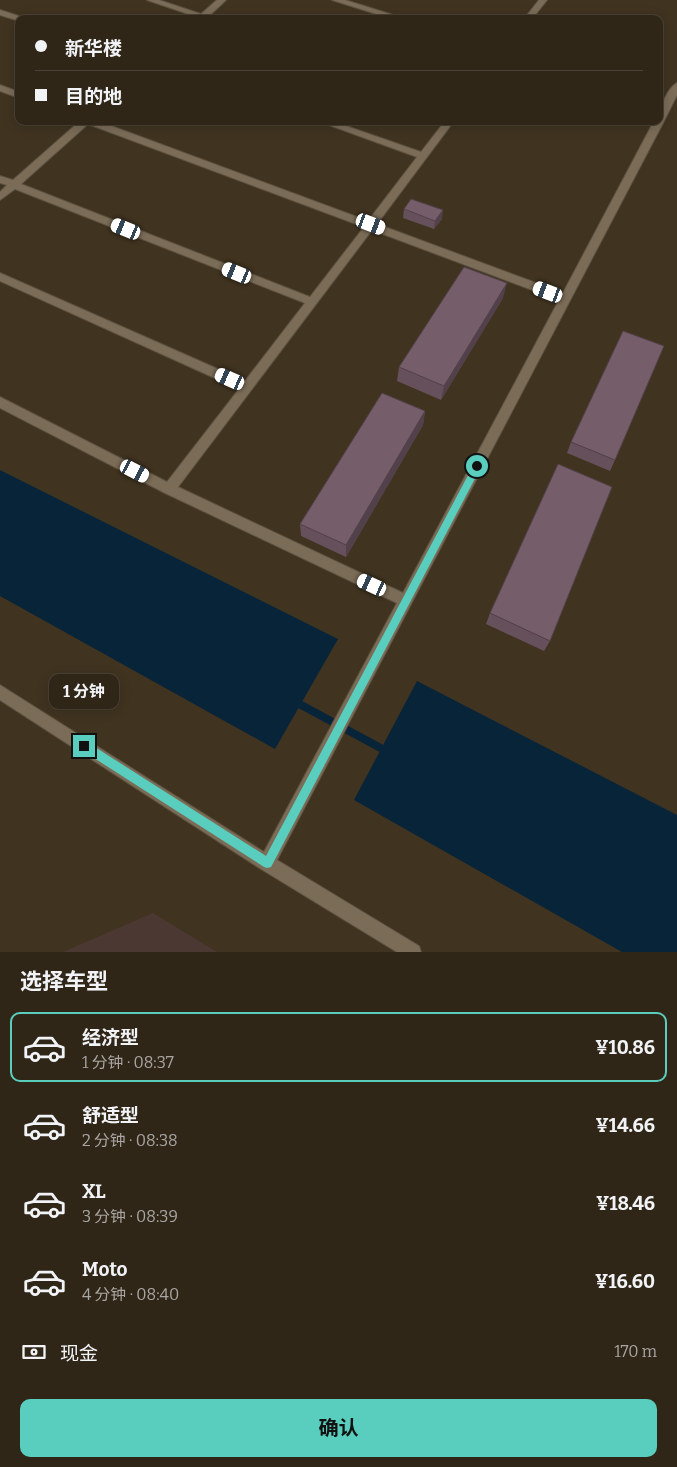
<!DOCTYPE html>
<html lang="zh">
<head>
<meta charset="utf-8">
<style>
	:root { --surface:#302618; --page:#3c3225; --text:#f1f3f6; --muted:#a8a5a2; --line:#4b4337; --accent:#59cebe }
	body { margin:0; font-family:Bitter,"Noto Sans SC",serif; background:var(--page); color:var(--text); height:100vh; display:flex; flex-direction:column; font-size:19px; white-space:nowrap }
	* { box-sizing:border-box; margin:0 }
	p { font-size:16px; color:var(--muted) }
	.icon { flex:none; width:28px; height:28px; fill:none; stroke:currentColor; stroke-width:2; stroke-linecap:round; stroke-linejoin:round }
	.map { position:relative; height:952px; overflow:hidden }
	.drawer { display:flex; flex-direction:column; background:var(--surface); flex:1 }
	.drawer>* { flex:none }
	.hud { position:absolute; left:15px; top:15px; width:648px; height:110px; border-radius:10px; box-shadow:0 2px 12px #0003,0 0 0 1px var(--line); display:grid; align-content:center; height:110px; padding:0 20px; background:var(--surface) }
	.end { position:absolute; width:22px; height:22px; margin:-11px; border:6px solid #59cebe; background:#111; box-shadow:0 0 0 2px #111 }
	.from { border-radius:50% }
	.bubble { position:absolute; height:35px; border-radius:10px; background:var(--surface); box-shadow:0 2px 12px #0003,0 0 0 1px var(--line); font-size:16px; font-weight:700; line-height:35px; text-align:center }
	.car { position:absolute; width:15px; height:30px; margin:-15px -8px; border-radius:6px; box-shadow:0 0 4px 1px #0007; background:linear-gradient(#fff 24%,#345 0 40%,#fff 0 76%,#345 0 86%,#fff 0) }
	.hud b { display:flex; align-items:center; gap:18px; height:48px; font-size:19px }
	.hud b+b { border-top:1px solid var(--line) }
	.hud i { width:12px; height:12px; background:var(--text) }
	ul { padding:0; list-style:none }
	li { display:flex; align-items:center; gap:15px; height:70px; margin:0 10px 8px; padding:0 10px; border:2px solid transparent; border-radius:10px }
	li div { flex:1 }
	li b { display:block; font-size:19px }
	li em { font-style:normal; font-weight:700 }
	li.on { border-color:var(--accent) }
	li>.icon { width:45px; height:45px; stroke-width:1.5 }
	h2 { padding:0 20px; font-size:22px; line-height:60px }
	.pay { display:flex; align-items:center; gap:12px; height:55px; padding:0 20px; font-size:19px }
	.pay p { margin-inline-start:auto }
	.primary-button { display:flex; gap:10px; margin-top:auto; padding:10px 20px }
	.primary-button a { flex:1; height:58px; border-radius:10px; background:var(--accent); color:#111; font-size:20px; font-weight:700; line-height:58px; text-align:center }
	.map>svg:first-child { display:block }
	.industrial { fill:#4c3833 }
	.water { fill:#082439 }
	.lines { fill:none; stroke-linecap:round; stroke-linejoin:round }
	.stream { stroke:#082439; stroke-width:8 }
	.minor-casing { stroke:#5c5241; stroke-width:2 }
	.minor { fill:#7b6c57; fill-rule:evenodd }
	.wall { fill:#65505b }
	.shaded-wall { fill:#52414a }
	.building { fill:#755d6a; stroke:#52414a }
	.route { fill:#59cebe }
</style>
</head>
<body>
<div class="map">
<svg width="677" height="952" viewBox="0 0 677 952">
	<rect width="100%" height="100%" fill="#403320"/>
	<path class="industrial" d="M 153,913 L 217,952 L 63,952 Z"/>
	<g class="water">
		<path d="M 0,470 L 338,639 L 275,749 L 0,596 Z"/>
		<path d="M 417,681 L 677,815 L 677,952 L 622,952 L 354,800 Z"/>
	</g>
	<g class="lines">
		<path class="stream" d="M 292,700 L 388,752"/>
		<defs>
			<g id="minor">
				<path d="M 147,0 L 159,0 L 201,14 L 217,0 L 226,0 L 209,16 L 214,19 L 196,19 L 197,17 Z"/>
				<path d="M 332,0 L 345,0 L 406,19 L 392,19 Z"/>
				<path d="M 539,0 L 547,0 L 532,19 L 524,19 Z"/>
				<path d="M 0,10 L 22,17 L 23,19 L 19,19 L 19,21 L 0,15 Z"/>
				<path d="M 677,83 L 677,95 L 664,121 L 277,860 L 419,946 L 421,952 L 397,952 L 261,869 L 0,700 L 0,685 L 264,852 L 397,603 L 165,493 L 0,408 L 0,397 L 167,482 L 239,389 L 0,281 L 0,273 L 245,381 L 305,303 L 15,189 L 0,200 L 0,192 L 7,185 L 0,183 L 0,176 L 13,180 L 80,121 L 98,121 L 368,221 L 417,157 L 318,121 L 332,121 L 421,152 L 445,121 L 454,121 L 377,224 L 563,293 L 654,121 L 659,121 C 659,110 667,88 677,83 ZM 88,124 L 364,227 L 310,297 L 21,184 ZM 372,230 L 559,300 L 403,593 L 178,487 Z"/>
				<path d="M 0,85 L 19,92 L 19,98 L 0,91 Z"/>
			</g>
		</defs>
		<use href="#minor" class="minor-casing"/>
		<use href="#minor" class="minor"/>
	</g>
	<g class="wall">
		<path d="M 404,209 L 442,219 L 434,229 L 403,218 Z"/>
		<path d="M 503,298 L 441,400 L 397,381 L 399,367 Z"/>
		<path d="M 425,411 L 423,425 L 346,557 L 301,536 L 300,524 Z"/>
		<path d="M 571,442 L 615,460 L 610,471 L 567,453 Z"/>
		<path d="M 490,613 L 550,641 L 544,651 L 486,624 Z"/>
	</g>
	<g class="shaded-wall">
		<path d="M 443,210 L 442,219 L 434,229 L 435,221 Z"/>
		<path d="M 507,283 L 503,298 L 441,400 L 444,386 Z"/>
		<path d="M 425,411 L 423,425 L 346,557 L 346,545 Z"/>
	</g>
	<g class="building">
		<path d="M 411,199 L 443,210 L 435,221 L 404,209 Z"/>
		<path d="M 464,267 L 507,283 L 444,386 L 399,367 Z"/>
		<path d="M 623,331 L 664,346 L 615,460 L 571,442 Z"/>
		<path d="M 382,393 L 425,411 L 346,545 L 300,524 Z"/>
		<path d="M 558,464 L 612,487 L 550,641 L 490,613 Z"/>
	</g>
	<path class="route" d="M 477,463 L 480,464 L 480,469 L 271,867 L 267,868 L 264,867 L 80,749 L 80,742 L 87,742 L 266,856 L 474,464 Z"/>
</svg>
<i class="end from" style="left:477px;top:466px"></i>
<i class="end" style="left:84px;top:746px"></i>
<div class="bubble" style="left:49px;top:674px;width:70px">1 分钟</div>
<i class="car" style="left:371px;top:224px;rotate:111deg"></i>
<i class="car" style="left:126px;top:229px;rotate:292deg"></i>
<i class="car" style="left:237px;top:273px;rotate:292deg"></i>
<i class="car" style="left:548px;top:292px;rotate:291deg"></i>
<i class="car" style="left:230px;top:379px;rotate:294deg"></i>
<i class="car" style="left:135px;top:471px;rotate:117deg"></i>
<i class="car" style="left:372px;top:585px;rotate:295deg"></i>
<div class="hud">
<b><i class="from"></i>新华楼</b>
<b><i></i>目的地</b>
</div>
</div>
<section class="drawer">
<h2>选择车型</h2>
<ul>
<li class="on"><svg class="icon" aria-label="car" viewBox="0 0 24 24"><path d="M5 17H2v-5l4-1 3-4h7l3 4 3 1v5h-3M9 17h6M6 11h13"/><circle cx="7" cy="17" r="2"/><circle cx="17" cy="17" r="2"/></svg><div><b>经济型</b><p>1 分钟 · 08:37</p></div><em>¥10.86</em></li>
<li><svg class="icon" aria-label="car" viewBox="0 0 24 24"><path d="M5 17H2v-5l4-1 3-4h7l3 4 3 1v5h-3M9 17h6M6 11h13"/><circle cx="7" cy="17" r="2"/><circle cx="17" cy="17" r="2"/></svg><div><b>舒适型</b><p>2 分钟 · 08:38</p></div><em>¥14.66</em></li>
<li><svg class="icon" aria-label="car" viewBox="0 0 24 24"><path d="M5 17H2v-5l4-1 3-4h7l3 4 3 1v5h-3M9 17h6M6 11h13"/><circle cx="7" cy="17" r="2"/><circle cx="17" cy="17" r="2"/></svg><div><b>XL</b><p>3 分钟 · 08:39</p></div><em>¥18.46</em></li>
<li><svg class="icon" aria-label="car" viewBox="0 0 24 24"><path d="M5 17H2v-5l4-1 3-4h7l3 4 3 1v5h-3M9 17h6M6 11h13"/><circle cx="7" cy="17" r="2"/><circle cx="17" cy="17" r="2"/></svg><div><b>Moto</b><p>4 分钟 · 08:40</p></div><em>¥16.60</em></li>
</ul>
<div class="pay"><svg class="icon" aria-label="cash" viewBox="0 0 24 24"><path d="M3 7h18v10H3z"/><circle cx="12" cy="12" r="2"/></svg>现金<p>170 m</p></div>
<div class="primary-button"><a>确认</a></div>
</section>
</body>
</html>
